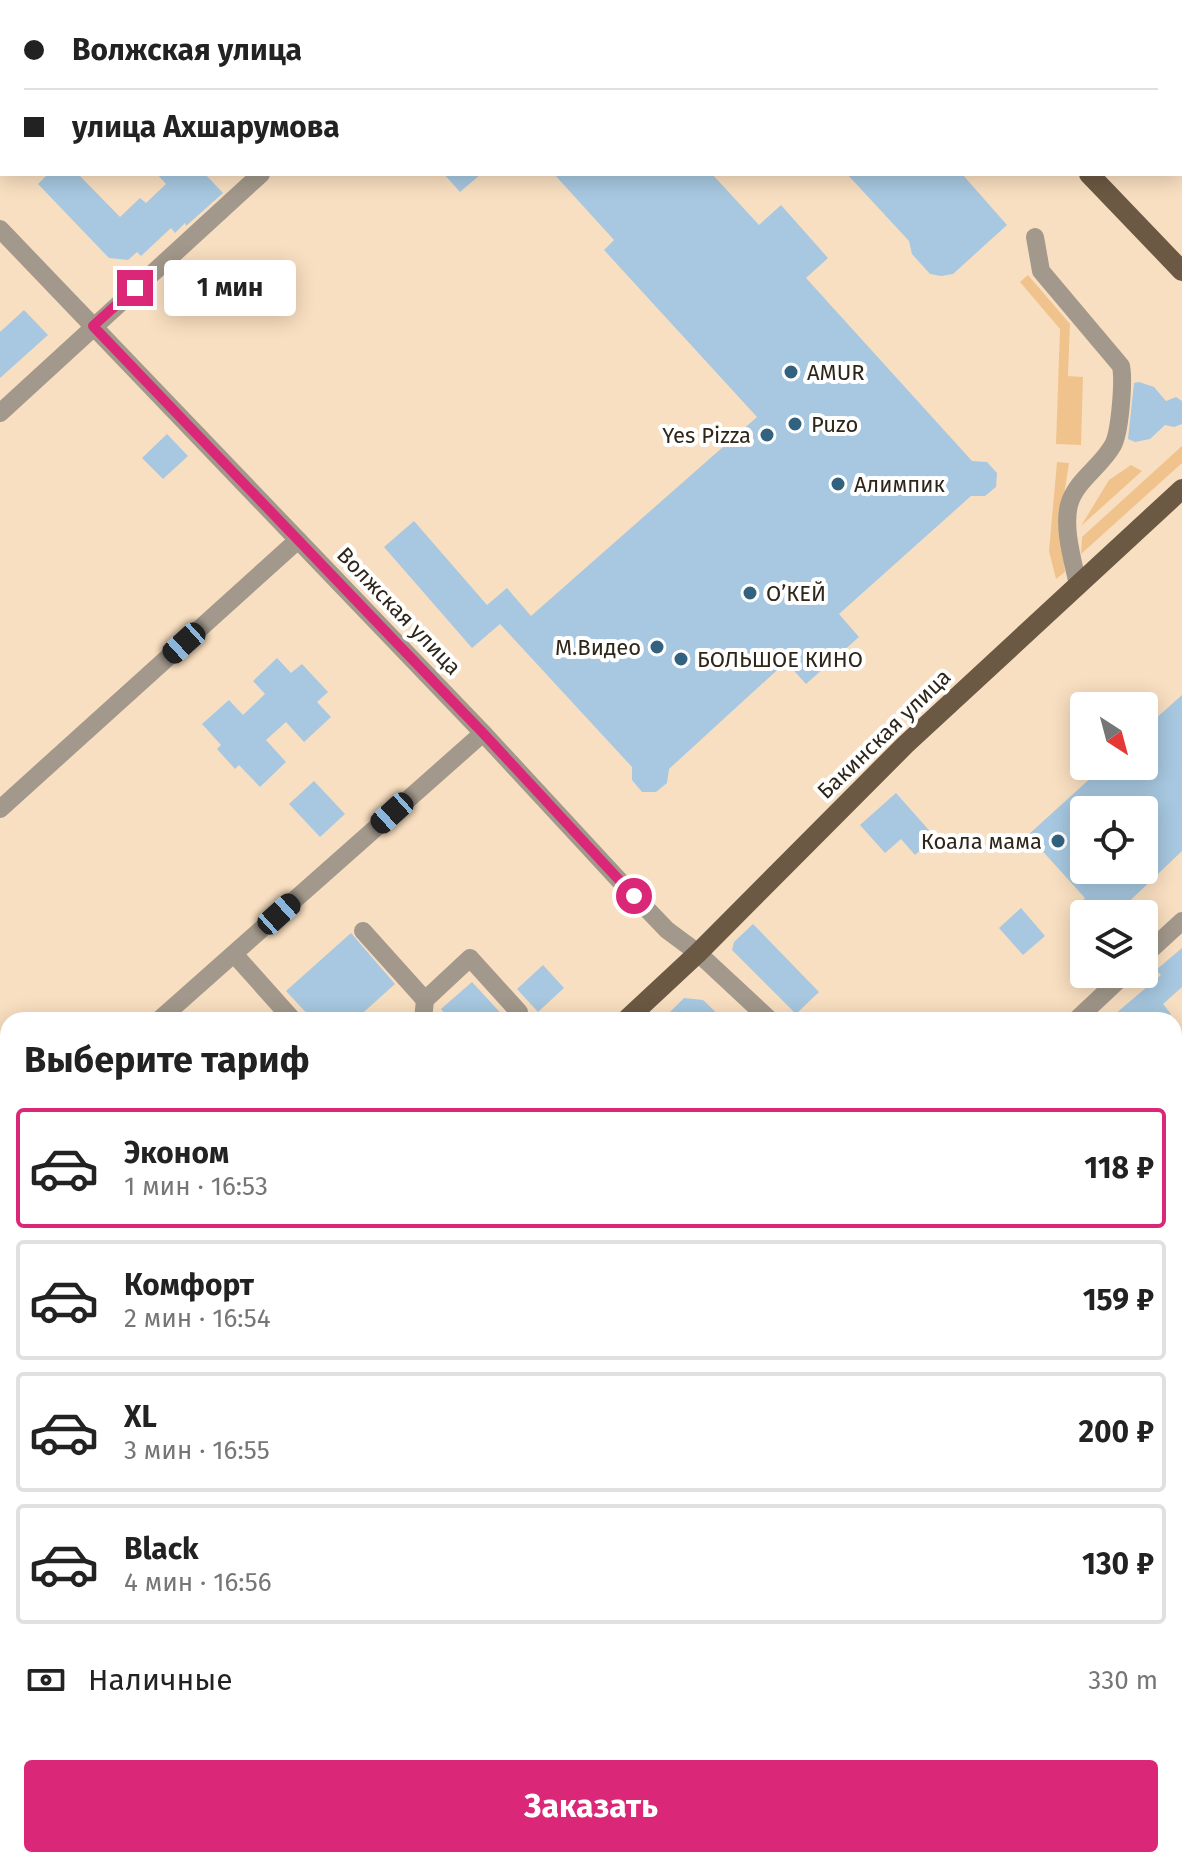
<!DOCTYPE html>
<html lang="ru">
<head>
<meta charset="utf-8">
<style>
	:root { --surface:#fff; --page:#f2f2f2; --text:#222; --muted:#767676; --line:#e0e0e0; --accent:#db2777 }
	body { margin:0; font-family:"Fira Sans",sans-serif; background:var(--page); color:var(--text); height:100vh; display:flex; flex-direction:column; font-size:30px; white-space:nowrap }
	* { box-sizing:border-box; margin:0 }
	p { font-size:26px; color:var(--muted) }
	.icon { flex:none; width:44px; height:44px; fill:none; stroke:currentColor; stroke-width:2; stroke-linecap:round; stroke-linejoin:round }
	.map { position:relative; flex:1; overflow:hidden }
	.drawer { position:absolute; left:0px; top:1012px; width:1182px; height:856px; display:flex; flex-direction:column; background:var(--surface); border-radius:24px 24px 0 0; box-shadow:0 4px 20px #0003 }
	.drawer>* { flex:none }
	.guide { position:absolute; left:0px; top:0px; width:1182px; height:176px; box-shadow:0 4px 20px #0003; display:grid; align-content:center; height:176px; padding:0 24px; background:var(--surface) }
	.needle { width:52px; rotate:144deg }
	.fabs { position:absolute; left:1070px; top:692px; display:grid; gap:16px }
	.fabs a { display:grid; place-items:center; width:88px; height:88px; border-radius:8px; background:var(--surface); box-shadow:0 4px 20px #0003; font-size:40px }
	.end { position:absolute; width:36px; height:36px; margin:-18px; border:10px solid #db2777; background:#fff; box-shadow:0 0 0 4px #fff }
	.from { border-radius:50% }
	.bubble { position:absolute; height:56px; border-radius:8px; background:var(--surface); box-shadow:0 4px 20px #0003; font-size:26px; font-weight:700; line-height:56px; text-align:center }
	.car { position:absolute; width:24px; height:48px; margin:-24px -12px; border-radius:10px; box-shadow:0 0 6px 2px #0007; background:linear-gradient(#222 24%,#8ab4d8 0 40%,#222 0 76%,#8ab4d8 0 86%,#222 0) }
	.guide b { display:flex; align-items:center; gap:28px; height:76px; font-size:30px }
	.guide b+b { border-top:2px solid var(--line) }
	.guide i { width:20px; height:20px; background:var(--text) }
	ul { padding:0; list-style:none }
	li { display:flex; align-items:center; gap:24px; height:120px; margin:0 16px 12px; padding:0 8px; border:4px solid var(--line); border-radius:8px }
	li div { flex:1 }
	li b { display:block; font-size:30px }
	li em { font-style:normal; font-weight:700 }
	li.current { border-color:var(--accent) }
	li>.icon { width:72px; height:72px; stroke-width:1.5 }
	h2 { padding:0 24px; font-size:36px; line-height:96px }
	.pay { display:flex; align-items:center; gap:20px; height:88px; padding:0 24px; font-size:30px }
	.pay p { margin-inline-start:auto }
	.button { display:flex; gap:16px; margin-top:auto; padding:16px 24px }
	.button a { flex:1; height:92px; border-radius:8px; background:var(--accent); color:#fff; font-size:32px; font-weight:700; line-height:92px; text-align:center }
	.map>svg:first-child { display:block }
	.green { fill:#f1c38c }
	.water { fill:#b58a54 }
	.building { fill:#a7c8e0; fill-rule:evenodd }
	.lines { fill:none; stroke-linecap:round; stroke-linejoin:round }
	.minor { stroke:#a2988b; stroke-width:18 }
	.major { stroke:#6b5943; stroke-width:20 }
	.route { stroke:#db2777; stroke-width:10 }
	.poi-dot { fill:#326280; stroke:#fff; stroke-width:3 }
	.labels { text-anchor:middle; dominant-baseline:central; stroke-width:8; stroke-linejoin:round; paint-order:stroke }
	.poi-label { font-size:22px; fill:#2f261a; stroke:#fff; text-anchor:start }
	.street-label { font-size:22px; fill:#2f261a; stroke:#fff }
</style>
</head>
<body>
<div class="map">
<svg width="1182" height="1868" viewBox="0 0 1182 1868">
	<rect width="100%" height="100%" fill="#f9dfc1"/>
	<g class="green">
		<path d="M 1028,275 L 1070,324 L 1068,376 L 1083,377 L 1081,445 L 1056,444 L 1060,329 L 1020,282 Z"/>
		<path d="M 1182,446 L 1182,463 L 1081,554 L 1082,537 Z"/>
		<path d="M 1057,462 L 1069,463 L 1060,521 L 1065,572 L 1056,579 L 1049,551 Z"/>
		<path d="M 1131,465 L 1142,471 L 1081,526 L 1109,480 Z"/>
	</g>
	<path class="water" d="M 1182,1749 L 1182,1856 L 1173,1868 L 1068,1868 L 1074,1860 L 1174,1860 L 1174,1753 Z"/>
	<g class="building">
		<path d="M 48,174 L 78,174 L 120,217 L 140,198 L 146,203 L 166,184 L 157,174 L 205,174 L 223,193 L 186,226 L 185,223 L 175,233 L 171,228 L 141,256 L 137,252 L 128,260 L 109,258 L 38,184 Z"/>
		<path d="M 444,174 L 481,174 L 460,192 Z"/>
		<path d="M 554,174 L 712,174 L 759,225 L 781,205 L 828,258 L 806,278 L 972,461 L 987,462 L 997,473 L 996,487 L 985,496 L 971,496 L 839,614 L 859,637 L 806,684 L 786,662 L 669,769 L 667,783 L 656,792 L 642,792 L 632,780 L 632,767 L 500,624 L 472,648 L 384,547 L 414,521 L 487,605 L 507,588 L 531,616 L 757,417 L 604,250 L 614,240 Z"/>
		<path d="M 847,174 L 962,174 L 1007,225 L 953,274 L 941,276 L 930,274 L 912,254 L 909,241 Z"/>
		<path d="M 24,310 L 48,335 L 0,378 L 0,332 Z"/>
		<path d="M 1139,382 L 1154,387 L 1166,401 L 1176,397 L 1182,401 L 1182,424 L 1174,427 L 1165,425 L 1150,439 L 1135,442 L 1128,439 L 1134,383 Z"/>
		<path d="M 167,434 L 188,456 L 163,479 L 142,458 Z"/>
		<path d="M 277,658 L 291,673 L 302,664 L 328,692 L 317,702 L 331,717 L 304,742 L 286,722 L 266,740 L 286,762 L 260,787 L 239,765 L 235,769 L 217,749 L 221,745 L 202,724 L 229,700 L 243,715 L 265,694 L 253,681 Z"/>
		<path d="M 1182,695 L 1182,851 L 1116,914 L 1091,914 L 1080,904 L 1085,898 L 1028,835 L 1104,766 L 1144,766 L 1144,729 ZM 1084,810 L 1144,810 L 1144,870 L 1084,870 Z"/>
		<path d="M 314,781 L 345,814 L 320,837 L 289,804 Z"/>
		<path d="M 896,793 L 935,837 L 915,855 L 901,839 L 885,853 L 860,825 Z"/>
		<path d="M 1021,908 L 1045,936 L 1023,955 L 999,928 Z"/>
		<path d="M 753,924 L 819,992 L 796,1014 L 732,950 L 734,942 Z"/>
		<path d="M 351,933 L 395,984 L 355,1020 L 313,1020 L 286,991 Z"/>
		<path d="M 1182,948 L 1182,987 L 1163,1004 L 1171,1014 L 1164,1020 L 1108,1020 L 1161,975 L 1156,970 Z"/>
		<path d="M 543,965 L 564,988 L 538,1012 L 517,989 Z"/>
		<path d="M 472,982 L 507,1020 L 450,1020 L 441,1009 Z"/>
		<path d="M 684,998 L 703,1000 L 724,1020 L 662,1020 Z"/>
	</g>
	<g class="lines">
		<g class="minor">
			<path d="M 450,2 L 452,0"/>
			<path d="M 0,229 L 483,733 L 618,879 L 667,930 L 698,953 L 770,1020"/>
			<path d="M 1035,237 L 1041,271 L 1121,366 C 1124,381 1120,432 1113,445 C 1101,467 1075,481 1069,505 C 1063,529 1073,561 1078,585"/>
			<path d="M 0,413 L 261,174"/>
			<path d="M 0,809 L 298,540"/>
			<path d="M 363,931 L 425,1000"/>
			<path d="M 234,954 L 293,1020"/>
			<path d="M 1144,956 L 1182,921"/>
			<path d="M 159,1020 L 483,733"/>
			<path d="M 423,1020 L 425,1000 L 470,958 L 519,1012"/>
			<path d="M 1076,1020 L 1125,974"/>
			<path d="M 1174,1106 L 1182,1099"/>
			<path d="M 0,1166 L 8,1159"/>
			<path d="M 1174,1193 L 1182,1186"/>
			<path d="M 0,1260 L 8,1252"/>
			<path d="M 1174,1272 L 1182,1272"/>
			<path d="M 0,1297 L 8,1306"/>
			<path d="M 0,1336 L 8,1329"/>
			<path d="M 0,1420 L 8,1413"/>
			<path d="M 0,1451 L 8,1461"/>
			<path d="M 1174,1489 L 1182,1482"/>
			<path d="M 1174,1527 L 1182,1527"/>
			<path d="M 129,1868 L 137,1860"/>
			<path d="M 487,1868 L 493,1860"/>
			<path d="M 671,1868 L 677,1860"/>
			<path d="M 849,1868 L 856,1860"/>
		</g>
		<g class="major">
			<path d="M 922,0 L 924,2"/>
			<path d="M 1089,174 L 1182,271"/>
			<path d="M 626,1020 L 698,953 L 905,745 L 1182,489"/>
			<path d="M 0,1599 L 8,1592"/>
			<path d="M 1174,1710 L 1182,1706"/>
			<path d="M 0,1811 L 8,1820"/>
			<path d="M 45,1860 L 53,1868"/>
			<path d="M 1030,1868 L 1036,1860"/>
		</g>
	</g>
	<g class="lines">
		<path class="route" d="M 135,288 L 93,326 L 483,733 L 634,896"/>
	</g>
	<g class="poi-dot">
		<circle cx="791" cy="372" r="8"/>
		<circle cx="795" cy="424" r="8"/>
		<circle cx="767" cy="435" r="8"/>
		<circle cx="838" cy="484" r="8"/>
		<circle cx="750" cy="593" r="8"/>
		<circle cx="657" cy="647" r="8"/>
		<circle cx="681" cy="659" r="8"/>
		<circle cx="1058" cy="841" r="8"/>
	</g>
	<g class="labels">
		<g class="poi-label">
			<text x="807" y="372">AMUR</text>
			<text x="811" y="424">Puzo</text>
			<text x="751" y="435" text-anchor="end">Yes Pizza</text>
			<text x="854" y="484">Алимпик</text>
			<text x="766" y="593">О’КЕЙ</text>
			<text x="641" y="647" text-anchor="end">М.Видео</text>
			<text x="697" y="659">БОЛЬШОЕ КИНО</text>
			<text x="1042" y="841" text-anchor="end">Коала мама</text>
		</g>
		<g class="street-label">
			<text transform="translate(399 611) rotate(46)">Волжская улица</text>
			<text transform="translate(884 734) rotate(-44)">Бакинская улица</text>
		</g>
	</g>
</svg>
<div class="fabs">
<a><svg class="needle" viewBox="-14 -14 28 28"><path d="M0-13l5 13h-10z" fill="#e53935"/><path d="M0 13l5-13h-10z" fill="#767676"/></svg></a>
<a><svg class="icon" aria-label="locate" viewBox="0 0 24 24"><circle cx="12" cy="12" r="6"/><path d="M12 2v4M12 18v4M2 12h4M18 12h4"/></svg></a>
<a><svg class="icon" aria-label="layers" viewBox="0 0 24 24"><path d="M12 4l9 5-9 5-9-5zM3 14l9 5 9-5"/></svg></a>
</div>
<i class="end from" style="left:634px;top:896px"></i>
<i class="end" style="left:135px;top:288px"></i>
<div class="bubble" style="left:164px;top:260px;width:132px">1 мин</div>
<i class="car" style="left:184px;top:643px;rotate:228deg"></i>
<i class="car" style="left:392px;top:813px;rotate:228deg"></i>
<i class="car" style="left:279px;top:914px;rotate:48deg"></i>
<div class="guide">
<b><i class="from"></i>Волжская улица</b>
<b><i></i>улица Ахшарумова</b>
</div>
<section class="drawer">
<h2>Выберите тариф</h2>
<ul>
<li class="current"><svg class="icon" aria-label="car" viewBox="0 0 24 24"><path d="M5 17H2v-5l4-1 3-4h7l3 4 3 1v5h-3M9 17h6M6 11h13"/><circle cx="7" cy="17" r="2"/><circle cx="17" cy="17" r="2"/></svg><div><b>Эконом</b><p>1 мин · 16:53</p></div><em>118 ₽</em></li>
<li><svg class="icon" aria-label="car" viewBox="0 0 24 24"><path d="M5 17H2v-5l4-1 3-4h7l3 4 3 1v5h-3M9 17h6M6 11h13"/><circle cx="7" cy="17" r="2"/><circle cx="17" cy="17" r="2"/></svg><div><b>Комфорт</b><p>2 мин · 16:54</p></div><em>159 ₽</em></li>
<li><svg class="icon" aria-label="car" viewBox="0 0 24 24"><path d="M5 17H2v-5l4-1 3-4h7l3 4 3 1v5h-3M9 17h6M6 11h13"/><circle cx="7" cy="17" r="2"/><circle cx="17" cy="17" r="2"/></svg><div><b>XL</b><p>3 мин · 16:55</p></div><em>200 ₽</em></li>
<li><svg class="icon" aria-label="car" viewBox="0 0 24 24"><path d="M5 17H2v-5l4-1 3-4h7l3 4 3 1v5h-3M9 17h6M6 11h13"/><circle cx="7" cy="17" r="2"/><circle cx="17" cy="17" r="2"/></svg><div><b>Black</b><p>4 мин · 16:56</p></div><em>130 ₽</em></li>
</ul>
<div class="pay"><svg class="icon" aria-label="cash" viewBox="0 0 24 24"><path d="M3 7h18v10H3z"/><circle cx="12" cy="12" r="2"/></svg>Наличные<p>330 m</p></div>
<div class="button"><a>Заказать</a></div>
</section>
</div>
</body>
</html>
